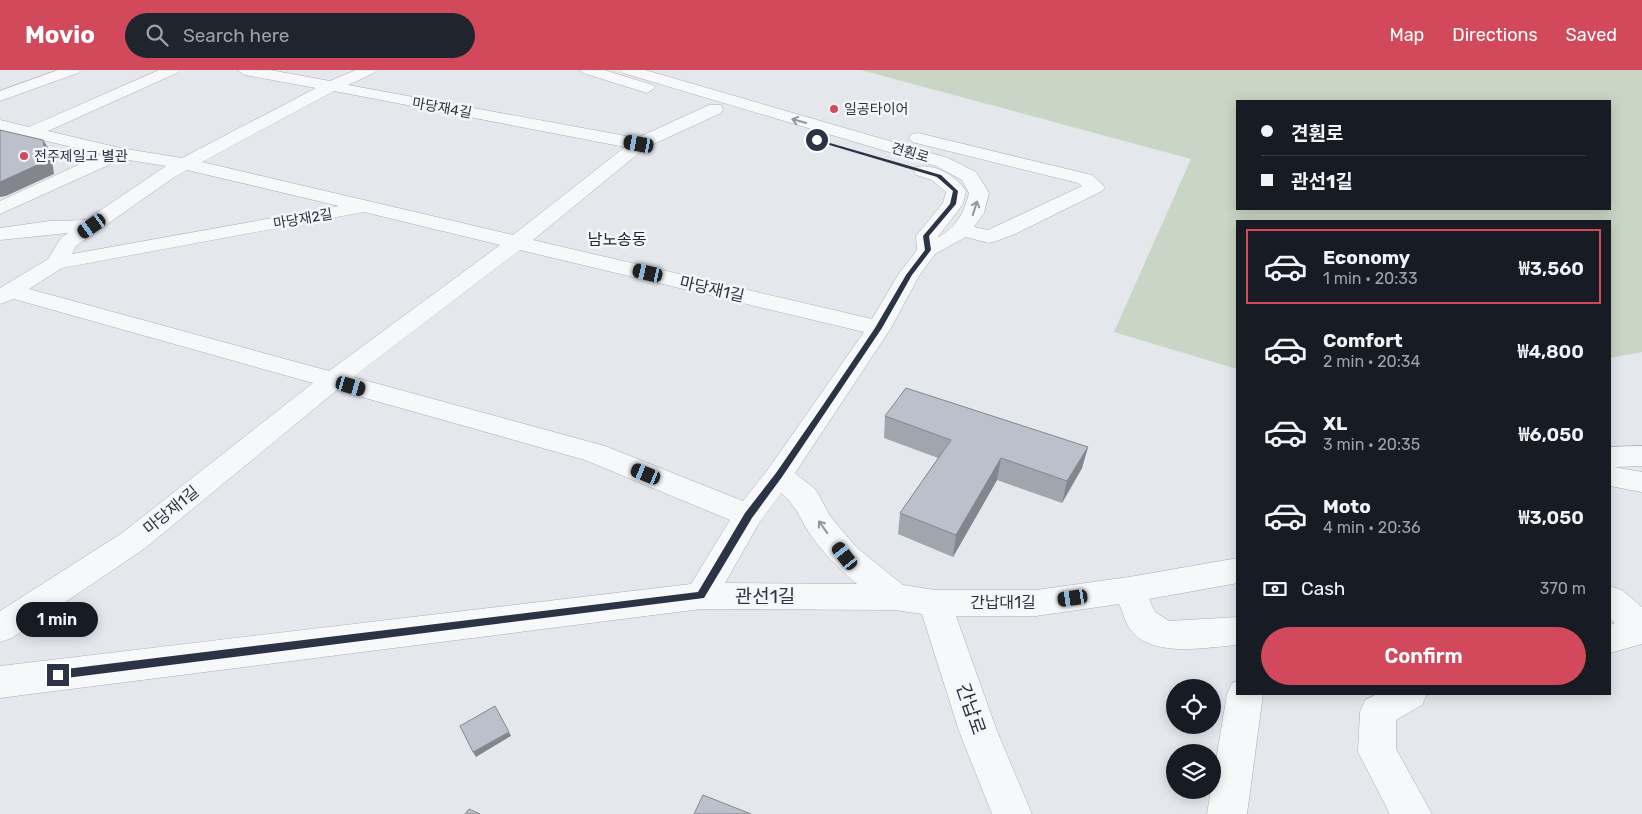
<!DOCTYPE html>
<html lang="en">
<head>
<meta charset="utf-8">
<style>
	:root { --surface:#171b24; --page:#20242c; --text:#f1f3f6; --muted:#9ea1a6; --line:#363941; --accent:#d1495b }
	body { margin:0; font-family:Rubik,"Noto Sans KR",sans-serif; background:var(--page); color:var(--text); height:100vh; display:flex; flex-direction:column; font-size:19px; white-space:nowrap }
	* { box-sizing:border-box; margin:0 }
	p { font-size:16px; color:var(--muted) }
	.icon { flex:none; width:28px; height:28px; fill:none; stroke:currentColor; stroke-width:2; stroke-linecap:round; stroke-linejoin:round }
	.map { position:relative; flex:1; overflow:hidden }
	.drawer { position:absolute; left:1236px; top:150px; width:375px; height:475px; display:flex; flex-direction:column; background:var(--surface); border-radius:0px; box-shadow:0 2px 12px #0003 }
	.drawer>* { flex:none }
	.top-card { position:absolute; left:1236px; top:30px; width:375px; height:110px; border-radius:0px; box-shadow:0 2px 12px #0003; display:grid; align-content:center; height:110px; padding:0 25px; background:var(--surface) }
	.controls { position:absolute; left:1166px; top:609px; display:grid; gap:10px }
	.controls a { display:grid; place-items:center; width:55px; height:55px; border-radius:50%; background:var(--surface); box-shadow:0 2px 12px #0003; font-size:25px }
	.end { position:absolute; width:22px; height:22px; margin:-11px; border:6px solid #2b3445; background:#fff; box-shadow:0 0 0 2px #fff }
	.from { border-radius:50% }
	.bubble { position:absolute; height:35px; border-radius:18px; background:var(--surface); box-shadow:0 2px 12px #0003; font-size:16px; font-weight:600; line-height:35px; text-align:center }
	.car { position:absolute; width:15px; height:30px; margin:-15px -8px; border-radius:6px; box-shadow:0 0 4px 1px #0007; background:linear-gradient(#222 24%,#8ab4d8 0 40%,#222 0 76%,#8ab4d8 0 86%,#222 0) }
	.top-card b { display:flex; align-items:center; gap:18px; height:48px; font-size:19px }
	.top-card b+b { border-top:1px solid var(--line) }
	.top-card i { width:12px; height:12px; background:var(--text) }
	ul { padding:9px 0 0; list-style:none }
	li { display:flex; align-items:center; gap:15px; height:75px; margin:0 10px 8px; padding:0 15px; border:2px solid transparent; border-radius:0px }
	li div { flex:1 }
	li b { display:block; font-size:19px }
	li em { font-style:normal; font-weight:600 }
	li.selected { border-color:var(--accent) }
	li>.icon { width:45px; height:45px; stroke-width:1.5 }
	.pay { display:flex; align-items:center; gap:12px; height:55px; padding:0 25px; font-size:19px }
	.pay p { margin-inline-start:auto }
	.action { display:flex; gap:10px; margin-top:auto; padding:10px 25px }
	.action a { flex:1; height:58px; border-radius:30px; background:var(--accent); color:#fff; font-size:20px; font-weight:600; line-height:58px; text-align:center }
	header { display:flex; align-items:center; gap:30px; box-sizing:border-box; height:70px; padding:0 25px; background:var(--accent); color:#fff }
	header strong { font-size:24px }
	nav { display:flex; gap:28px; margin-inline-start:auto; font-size:18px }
	.search { width:350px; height:45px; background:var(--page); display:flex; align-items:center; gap:12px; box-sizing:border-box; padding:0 18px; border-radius:28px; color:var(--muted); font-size:19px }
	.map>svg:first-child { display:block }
	.green { fill:#c9d6c5; fill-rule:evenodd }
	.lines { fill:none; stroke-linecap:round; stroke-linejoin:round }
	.minor-casing { stroke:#a9aeb7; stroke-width:1 }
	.minor { fill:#f7f8fa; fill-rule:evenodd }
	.wall { fill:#a1a5ae }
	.shaded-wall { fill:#83868d }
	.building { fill:#bbc0ca; stroke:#83868d }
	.oneway { stroke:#9196a0 }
	.route { fill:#2b3445 }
	.poi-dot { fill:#d1495b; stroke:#f4f6f9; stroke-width:2 }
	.labels { text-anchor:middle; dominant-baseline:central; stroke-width:5; stroke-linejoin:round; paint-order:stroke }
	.far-street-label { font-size:14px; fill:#2b3445; stroke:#f4f6f9 }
	.far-poi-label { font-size:14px; fill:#2b3445; stroke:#f4f6f9; text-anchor:start }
	.far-quarter-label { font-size:16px; fill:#1d2536; stroke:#f4f6f9 }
	.street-label { font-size:16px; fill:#2b3445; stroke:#f4f6f9 }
	.near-street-label { font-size:19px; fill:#2b3445; stroke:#f4f6f9 }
</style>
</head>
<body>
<header>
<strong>Movio</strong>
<div class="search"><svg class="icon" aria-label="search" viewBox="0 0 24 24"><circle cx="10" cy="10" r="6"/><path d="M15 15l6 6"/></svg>Search here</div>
<nav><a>Map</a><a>Directions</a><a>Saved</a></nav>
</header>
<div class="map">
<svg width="1642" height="744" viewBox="0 0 1642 744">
	<rect width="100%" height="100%" fill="#e4e7ec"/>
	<path class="green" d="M 861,0 L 1642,0 L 1642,282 L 1610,288 L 1610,151 L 1238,151 L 1237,299 L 1114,262 L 1191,89 ZM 1238,31 L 1610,31 L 1610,139 L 1238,139 Z"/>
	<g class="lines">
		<defs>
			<g id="minor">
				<path d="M 58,0 L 81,0 L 78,3 L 0,31 L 0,21 Z"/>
				<path d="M 159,0 L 180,0 L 177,3 L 48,61 L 120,78 L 182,88 L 316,18 L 245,5 L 237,0 L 270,0 L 330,11 L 356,0 L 377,0 L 374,3 L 348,15 L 637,68 L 709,35 L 721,35 L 723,39 L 721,43 L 645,78 L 533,170 L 872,249 L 898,205 L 917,180 L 916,166 L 943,133 L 946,122 L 932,110 L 916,105 L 914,101 L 916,97 C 935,93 956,106 966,121 L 963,134 L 937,168 C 956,158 964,143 969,123 L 962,110 L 936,96 L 623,3 L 620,0 L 645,0 L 948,88 L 976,102 L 989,123 L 984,143 L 974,157 L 988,160 L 1082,116 L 1078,113 L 912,72 L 909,68 L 912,64 L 918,63 L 1092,105 L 1105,117 L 1102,121 L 1015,164 L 996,171 L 989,173 L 966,167 L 935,184 L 919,206 L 891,258 L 795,403 L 816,420 L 830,446 L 856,477 L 903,515 L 935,520 L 1036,520 L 1129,507 L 1238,488 L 1238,513 L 1149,529 L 1155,542 L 1169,551 L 1238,547 L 1238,575 C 1207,577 1151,589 1130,559 C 1125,552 1123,542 1119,534 L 1036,546 L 956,546 L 997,661 L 1032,744 L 992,744 L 959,661 L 922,544 L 895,540 L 701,539 L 0,628 L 0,596 L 691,514 L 730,450 L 585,390 L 337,320 L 144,479 L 12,568 L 0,572 L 0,541 L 122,463 L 313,313 L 14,229 L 0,234 L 0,218 L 48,189 L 61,168 L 68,163 L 0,170 L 0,158 L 50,151 L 86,150 L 166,96 L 122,89 L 0,144 L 0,131 L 102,84 L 0,60 L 0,50 L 29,57 ZM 334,21 L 625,77 L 513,165 L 202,92 ZM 187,100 L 339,136 L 72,184 L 76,176 L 173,108 ZM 364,142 L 500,175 L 329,301 L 29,219 L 62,198 ZM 520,180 L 864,262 L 769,398 L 743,431 L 605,376 L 353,307 ZM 781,423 C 797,437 798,445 808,461 C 822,482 838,498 857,514 L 725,513 L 759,453 Z"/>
				<path d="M 580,0 L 604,0 L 653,15 L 655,18 L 647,23 L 583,3 Z"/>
				<path d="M 1642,376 L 1642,396 L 1614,397 L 1642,402 L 1642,422 L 1610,416 L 1610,377 Z"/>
				<path d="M 1610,516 L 1622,520 L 1642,537 L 1642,574 L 1610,583 L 1610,555 L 1615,553 L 1610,549 Z"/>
				<path d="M 1238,611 L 1238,624 L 1263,624 L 1247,744 L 1207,744 L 1227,624 L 1232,613 Z"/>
				<path d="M 1377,624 L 1427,624 L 1422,635 L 1396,650 L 1396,679 L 1432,744 L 1390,744 L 1358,682 L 1360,642 L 1365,630 Z"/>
			</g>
		</defs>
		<use href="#minor" class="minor-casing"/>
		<use href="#minor" class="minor"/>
	</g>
	<path class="wall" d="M 885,346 L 1088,377 L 1082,398 L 1062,433 L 997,410 L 953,487 L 898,464 L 900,443 L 938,388 L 884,368 Z"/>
	<g class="shaded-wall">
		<path d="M 43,70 L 51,82 L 54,104 L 6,126 L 0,127 L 0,112 Z"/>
		<path d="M 1088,377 L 1082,398 L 1062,433 L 1067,411 Z"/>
		<path d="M 1001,388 L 997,410 L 953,487 L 956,465 Z"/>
		<path d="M 509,662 L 511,666 L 476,687 L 473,682 Z"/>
	</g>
	<g class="building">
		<path d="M 0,60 L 43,70 L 46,91 L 0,112 Z"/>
		<path d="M 906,318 L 1088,377 L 1067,411 L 1001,388 L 956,465 L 900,443 L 951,370 L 885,346 Z"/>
		<path d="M 495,636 L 509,662 L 473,682 L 460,656 Z"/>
		<path d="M 703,725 L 751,744 L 694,744 Z"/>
		<path d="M 469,739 L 480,744 L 465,744 Z"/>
	</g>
	<defs><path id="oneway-shaft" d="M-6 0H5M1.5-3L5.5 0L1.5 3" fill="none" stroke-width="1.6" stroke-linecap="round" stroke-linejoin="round" transform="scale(1.25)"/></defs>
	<g class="oneway">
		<use href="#oneway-shaft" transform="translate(799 51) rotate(-164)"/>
		<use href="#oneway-shaft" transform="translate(975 138) rotate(-72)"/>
		<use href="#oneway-shaft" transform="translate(823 457) rotate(-125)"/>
	</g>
	<path class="route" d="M 816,69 L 941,105 L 958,121 L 956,134 L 929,166 L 931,180 L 912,205 L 882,258 L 782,407 L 752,448 L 704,528 L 58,609 L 55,608 L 53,605 L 58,600 L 698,522 L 745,443 L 776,403 L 821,338 L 875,258 L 906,205 L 925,180 L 923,166 L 950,134 L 953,121 L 937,107 L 816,71 Z"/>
	<g class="poi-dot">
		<circle cx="834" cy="39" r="5"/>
		<circle cx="24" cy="86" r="5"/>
	</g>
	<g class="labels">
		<g class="far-street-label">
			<text transform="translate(442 38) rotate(10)">마당재4길</text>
			<text transform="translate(910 83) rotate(16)">견훤로</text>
			<text transform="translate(303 149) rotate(-10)">마당재2길</text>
		</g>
		<g class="far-poi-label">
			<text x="844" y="39">일공타이어</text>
			<text x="34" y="86">전주제일고 별관</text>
		</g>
		<g class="far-quarter-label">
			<text x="617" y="169">남노송동</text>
		</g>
		<g class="street-label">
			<text transform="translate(712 219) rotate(13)">마당재1길</text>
			<text transform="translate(171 440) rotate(-39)">마당재1길</text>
			<text x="1003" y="532">간납대1길</text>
		</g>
		<g class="near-street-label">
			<text x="765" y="526">관선1길</text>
			<text transform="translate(971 639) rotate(71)">간납로</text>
		</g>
	</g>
</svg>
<div class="controls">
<a><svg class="icon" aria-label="locate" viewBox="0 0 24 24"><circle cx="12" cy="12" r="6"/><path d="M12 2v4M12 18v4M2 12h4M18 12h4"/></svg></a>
<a><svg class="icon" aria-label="layers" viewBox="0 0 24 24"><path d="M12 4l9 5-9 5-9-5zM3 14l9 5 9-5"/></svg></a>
</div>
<i class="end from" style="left:817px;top:70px"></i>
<i class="end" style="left:58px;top:605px"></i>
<div class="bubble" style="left:16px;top:532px;width:82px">1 min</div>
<i class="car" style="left:639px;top:74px;rotate:280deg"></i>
<i class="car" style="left:92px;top:156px;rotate:235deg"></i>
<i class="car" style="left:648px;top:203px;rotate:283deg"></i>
<i class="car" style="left:351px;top:316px;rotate:106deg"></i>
<i class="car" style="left:646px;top:404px;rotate:292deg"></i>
<i class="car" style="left:845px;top:486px;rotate:322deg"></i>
<i class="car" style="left:1073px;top:528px;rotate:262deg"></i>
<div class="top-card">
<b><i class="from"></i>견훤로</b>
<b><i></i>관선1길</b>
</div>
<section class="drawer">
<ul>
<li class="selected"><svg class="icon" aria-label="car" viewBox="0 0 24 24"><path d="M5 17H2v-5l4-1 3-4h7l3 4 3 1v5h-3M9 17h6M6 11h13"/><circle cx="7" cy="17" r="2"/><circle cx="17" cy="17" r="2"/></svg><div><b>Economy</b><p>1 min · 20:33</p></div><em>₩3,560</em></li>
<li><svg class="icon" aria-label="car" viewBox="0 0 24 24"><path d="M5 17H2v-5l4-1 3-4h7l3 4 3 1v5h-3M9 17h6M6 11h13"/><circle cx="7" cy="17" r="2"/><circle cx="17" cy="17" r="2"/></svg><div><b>Comfort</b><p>2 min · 20:34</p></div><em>₩4,800</em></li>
<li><svg class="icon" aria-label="car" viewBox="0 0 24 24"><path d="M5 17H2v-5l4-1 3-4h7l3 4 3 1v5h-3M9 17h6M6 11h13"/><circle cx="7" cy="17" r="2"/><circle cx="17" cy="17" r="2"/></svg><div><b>XL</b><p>3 min · 20:35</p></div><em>₩6,050</em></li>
<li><svg class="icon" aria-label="car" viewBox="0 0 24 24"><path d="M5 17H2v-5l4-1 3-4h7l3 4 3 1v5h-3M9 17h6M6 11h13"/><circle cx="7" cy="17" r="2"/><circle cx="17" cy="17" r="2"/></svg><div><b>Moto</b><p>4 min · 20:36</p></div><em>₩3,050</em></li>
</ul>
<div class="pay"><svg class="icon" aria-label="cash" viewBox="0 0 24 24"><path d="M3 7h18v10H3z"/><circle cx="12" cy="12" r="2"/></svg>Cash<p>370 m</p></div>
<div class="action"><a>Confirm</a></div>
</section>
</div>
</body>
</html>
